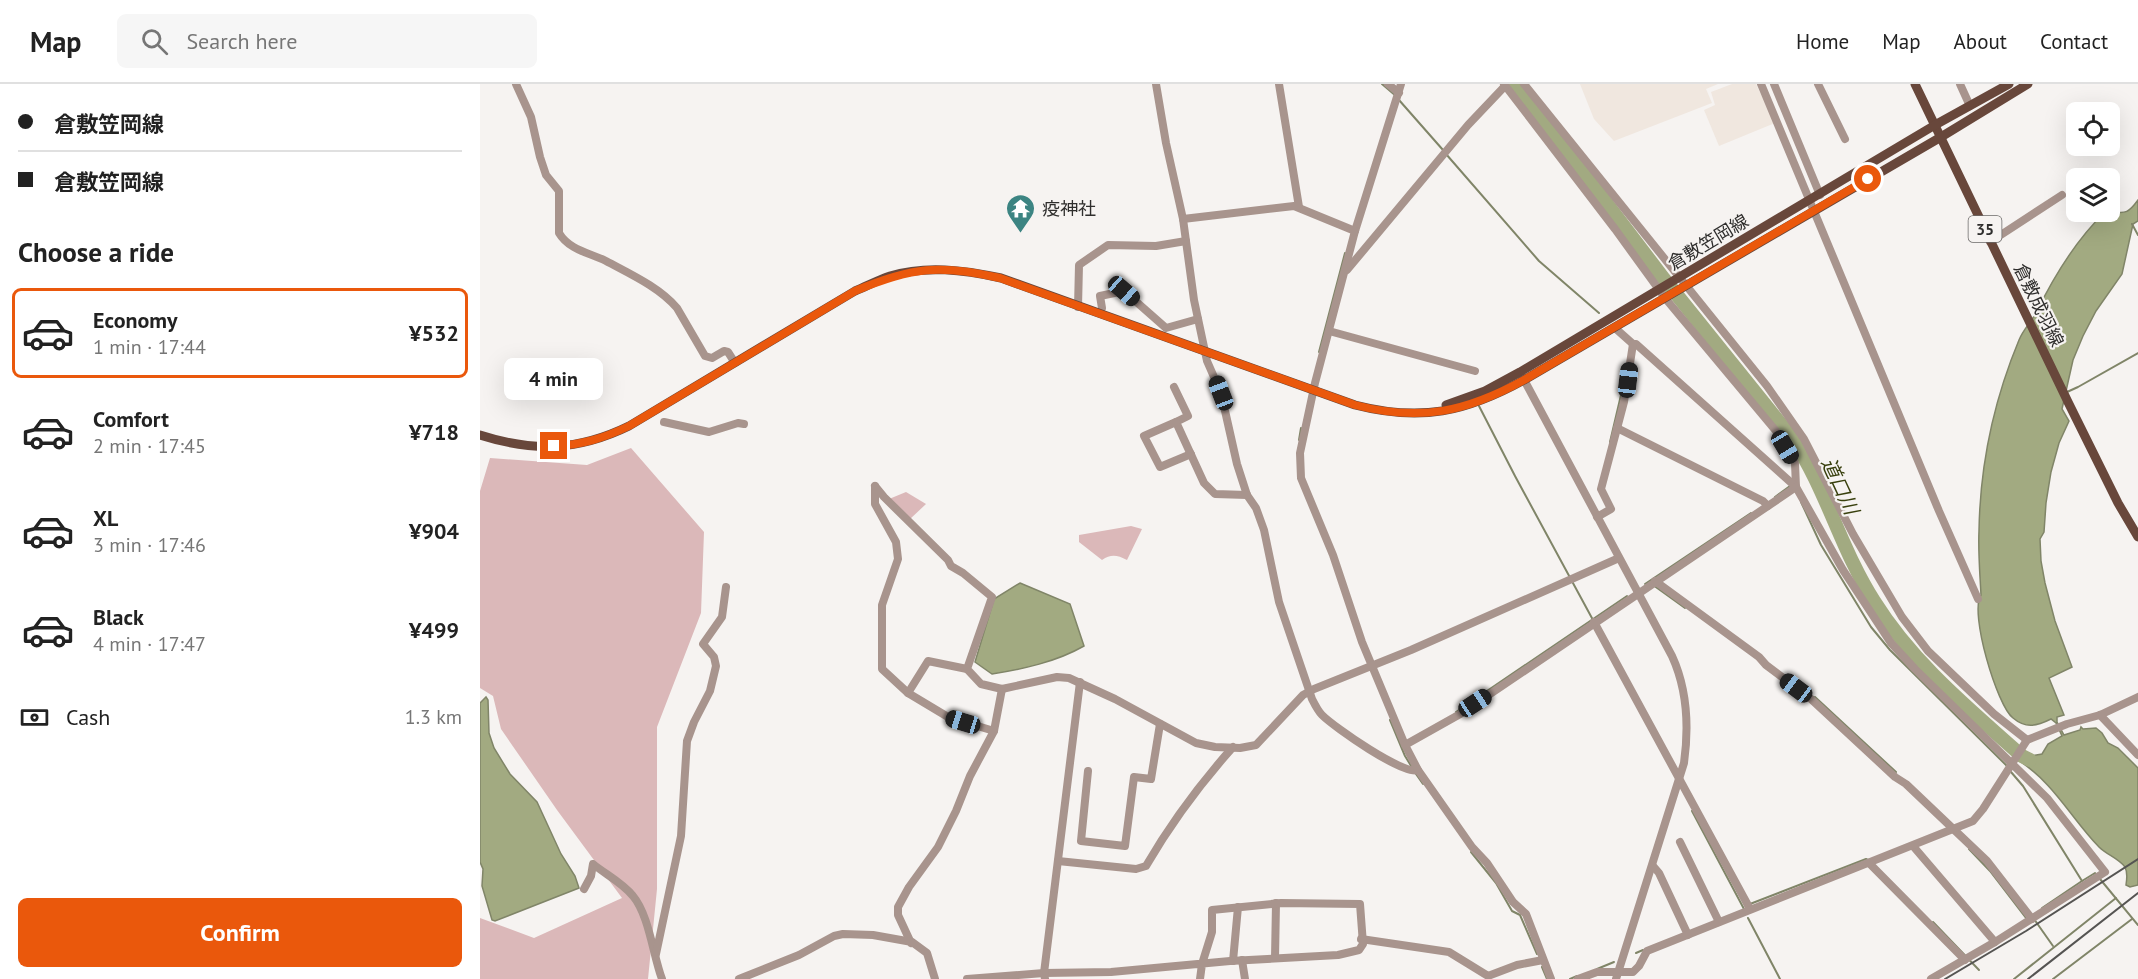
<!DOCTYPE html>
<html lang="en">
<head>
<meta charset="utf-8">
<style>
	:root { --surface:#fff; --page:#f6f6f6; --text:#222; --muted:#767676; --line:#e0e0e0; --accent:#ea580c }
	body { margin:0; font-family:"PT Sans","Noto Sans JP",sans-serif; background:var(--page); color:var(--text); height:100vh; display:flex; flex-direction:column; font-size:22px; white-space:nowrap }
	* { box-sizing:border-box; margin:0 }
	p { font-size:20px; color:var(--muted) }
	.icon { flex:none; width:33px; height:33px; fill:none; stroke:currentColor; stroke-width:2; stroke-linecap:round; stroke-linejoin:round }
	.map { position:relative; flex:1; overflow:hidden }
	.details { display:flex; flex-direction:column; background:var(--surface); width:480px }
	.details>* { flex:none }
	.hud { display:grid; align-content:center; height:132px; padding:0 18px; background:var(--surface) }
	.controls { position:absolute; left:1586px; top:18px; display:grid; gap:12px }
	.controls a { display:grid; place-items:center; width:54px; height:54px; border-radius:9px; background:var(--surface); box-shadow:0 6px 24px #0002; font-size:30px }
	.end { position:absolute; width:27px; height:27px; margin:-14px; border:8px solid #ea580c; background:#fff; box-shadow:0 0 0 3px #fff }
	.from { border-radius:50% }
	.bubble { position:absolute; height:42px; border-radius:9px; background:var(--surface); box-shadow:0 6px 24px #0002; font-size:20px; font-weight:700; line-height:42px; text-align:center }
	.car { position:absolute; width:18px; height:36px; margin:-18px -9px; border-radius:8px; box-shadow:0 0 4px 2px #0007; background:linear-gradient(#222 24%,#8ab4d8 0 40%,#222 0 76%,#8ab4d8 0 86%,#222 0) }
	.hud b { display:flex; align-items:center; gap:21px; height:57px; font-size:22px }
	.hud b+b { border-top:2px solid var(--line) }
	.hud i { width:15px; height:15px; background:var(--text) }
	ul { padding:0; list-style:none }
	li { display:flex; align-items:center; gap:18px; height:90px; margin:0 12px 9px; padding:0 6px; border:3px solid transparent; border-radius:9px }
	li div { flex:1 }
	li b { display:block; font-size:22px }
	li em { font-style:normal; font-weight:700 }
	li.current { border-color:var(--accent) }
	li>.icon { width:54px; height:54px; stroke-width:1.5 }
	h2 { padding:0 18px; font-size:27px; line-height:72px }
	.pay { display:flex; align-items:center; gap:15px; height:66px; padding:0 18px; font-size:22px }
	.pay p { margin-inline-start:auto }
	.cta { display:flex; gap:12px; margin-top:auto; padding:12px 18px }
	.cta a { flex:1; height:69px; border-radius:9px; background:var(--accent); color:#fff; font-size:24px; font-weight:700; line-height:69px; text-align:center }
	header { display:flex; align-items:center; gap:36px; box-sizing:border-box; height:84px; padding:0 30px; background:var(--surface); border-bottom:2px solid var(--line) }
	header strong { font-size:28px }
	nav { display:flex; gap:33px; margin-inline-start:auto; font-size:21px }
	.search { width:420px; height:54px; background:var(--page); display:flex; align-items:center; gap:15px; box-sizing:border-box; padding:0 21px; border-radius:9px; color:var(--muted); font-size:22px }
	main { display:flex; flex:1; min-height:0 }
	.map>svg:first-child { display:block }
	.built { fill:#f0e7df }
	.green { fill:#dbb8b9 }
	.water { fill:#a2aa81; stroke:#808568; stroke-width:1.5 }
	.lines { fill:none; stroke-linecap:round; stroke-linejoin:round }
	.stream { stroke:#808568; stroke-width:2 }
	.river { stroke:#a2aa81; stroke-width:14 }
	.minor { stroke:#a8948d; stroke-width:8 }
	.major { stroke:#68473b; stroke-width:9 }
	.rail { stroke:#555452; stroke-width:2 }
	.route { stroke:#ea580c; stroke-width:8 }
	.labels { text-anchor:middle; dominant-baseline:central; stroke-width:4.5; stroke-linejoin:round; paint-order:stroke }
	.shield { fill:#f6f3f1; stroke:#6b6968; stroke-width:1.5 }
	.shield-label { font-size:16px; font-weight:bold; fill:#2f2e2d }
	.poi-label { font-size:18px; fill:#2f2e2d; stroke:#f6f3f1; text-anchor:start }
	.street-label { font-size:18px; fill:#2f2e2d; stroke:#f6f3f1 }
	.water-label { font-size:20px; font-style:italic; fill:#39400e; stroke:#f6f3f1 }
</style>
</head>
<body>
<header>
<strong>Map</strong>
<div class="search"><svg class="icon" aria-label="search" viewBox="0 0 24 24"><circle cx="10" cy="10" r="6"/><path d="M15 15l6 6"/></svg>Search here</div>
<nav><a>Home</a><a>Map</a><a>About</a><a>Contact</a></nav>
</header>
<main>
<section class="details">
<div class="hud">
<b><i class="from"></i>倉敷笠岡線</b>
<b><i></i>倉敷笠岡線</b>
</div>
<h2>Choose a ride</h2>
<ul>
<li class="current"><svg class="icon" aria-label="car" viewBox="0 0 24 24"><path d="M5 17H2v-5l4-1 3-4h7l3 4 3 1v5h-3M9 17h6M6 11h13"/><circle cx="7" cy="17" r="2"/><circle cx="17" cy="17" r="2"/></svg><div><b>Economy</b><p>1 min · 17:44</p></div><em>¥532</em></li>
<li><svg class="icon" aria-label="car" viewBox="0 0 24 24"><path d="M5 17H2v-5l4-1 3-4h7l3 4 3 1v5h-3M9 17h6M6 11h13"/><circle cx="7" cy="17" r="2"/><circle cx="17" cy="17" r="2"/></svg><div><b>Comfort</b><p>2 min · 17:45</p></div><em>¥718</em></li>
<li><svg class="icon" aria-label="car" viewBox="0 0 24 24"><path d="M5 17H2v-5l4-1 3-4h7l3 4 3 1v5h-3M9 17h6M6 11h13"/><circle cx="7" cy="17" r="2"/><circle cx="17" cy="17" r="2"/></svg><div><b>XL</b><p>3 min · 17:46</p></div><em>¥904</em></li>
<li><svg class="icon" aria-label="car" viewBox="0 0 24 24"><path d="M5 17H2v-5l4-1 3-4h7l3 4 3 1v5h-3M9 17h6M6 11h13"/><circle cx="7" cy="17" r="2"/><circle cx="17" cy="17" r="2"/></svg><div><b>Black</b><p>4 min · 17:47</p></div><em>¥499</em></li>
</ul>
<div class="pay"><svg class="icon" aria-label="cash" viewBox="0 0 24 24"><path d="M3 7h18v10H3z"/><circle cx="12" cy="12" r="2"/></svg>Cash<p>1.3 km</p></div>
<div class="cta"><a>Confirm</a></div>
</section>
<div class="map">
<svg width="1658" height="895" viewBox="0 0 1658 895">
	<rect width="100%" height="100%" fill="#f6f3f1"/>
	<g class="built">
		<path d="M 1100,0 L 1238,0 L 1226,5 L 1232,19 L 1134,57 L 1114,35 Z"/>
		<path d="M 1252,0 L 1276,0 L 1295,39 L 1239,62 L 1224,26 L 1235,21 L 1231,8 Z"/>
	</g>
	<g class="green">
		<path d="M 151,364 L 224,448 L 221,529 L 177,643 L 177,805 L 168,895 L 0,895 L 0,834 L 54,854 L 142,814 L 77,726 L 21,645 L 13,612 L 0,604 L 0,407 L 10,374 L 107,381 Z"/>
		<path d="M 426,408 L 446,420 L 429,436 L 409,415 Z"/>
		<path d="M 651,442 L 662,445 L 647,476 C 637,471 631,470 622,476 L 599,458 L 599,451 Z"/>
	</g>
	<g class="water">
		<path d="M 1658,116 L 1658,137 L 1653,140 L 1642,190 L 1616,227 L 1603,252 L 1593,276 L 1582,325 L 1589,337 L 1579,359 L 1571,388 L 1566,419 L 1564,448 L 1560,455 L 1561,477 L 1565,499 L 1575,537 L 1592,583 L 1569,594 L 1584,631 L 1577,633 L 1577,638 L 1584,651 L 1600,646 L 1601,643 L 1603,645 L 1616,644 L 1622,649 L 1628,659 L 1638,664 L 1658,684 L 1658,801 L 1650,803 L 1646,801 C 1647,795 1648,789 1645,783 C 1638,774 1627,771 1619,763 C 1590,733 1575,700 1538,676 L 1543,667 L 1551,672 L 1562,670 L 1568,660 L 1582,652 L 1576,639 L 1571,635 C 1557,642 1546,645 1533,634 C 1517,622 1489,528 1501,511 C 1500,490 1498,468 1499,447 C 1500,382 1514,316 1539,256 C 1543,246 1551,238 1556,229 C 1574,192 1596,156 1625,128 C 1643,127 1645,134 1658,116 Z"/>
		<path d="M 540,499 L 590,520 L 604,562 C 576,578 543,585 512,590 L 495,578 L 514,515 Z"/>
		<path d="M 6,613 L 8,616 L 9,649 L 14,664 L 30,690 L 57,718 L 81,770 L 95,792 L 99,804 L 15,837 L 12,836 L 2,802 L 3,785 L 0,778 L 0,619 Z"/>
	</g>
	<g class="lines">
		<g class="stream">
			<path d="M 902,0 L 916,12"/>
			<path d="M 919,16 L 963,66"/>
			<path d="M 966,70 L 1059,177 L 1119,229"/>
			<path d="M 1652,140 L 1658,151"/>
			<path d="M 839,268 L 865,169"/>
			<path d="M 1587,308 L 1598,303 L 1658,269"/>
			<path d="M 999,322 L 1035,392 L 1113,536"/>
			<path d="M 819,356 L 821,344"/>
			<path d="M 1130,358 L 1141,311"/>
			<path d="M 1295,413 L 1310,402"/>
			<path d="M 1321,418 L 1341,461 L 1391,543 L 1410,566 L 1528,683"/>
			<path d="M 1165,500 L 1271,429"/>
			<path d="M 1173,501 L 1205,524"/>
			<path d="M 1335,613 L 1416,688"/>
			<path d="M 976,628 L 1147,512"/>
			<path d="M 910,636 L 925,672 L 933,685"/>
			<path d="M 1531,688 L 1543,702 L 1602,797 L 1615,789 L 1616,791"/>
			<path d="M 936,690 L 943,700"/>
			<path d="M 1212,727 L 1264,825"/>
			<path d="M 1489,765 L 1510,787 L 1546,834"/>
			<path d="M 991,768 L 1016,799 L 1032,827 L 1040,831 L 1057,870"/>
			<path d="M 1620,795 L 1658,841"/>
			<path d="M 1270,820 L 1386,775 L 1388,776"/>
			<path d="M 1562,824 L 1602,797"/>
			<path d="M 1268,834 L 1300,895"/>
			<path d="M 1554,835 L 1573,862"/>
			<path d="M 1453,838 L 1499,886"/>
			<path d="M 1156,869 L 1163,866"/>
			<path d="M 1062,883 L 1067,895"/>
			<path d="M 1117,885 L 1134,878"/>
			<path d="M 1090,895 L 1097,892"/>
			<path d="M 1534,895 L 1636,814"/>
			<path d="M 1573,895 L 1652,835"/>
		</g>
		<path class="river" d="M 1036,0 L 1184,195 L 1312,354 C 1346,404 1361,466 1394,517 C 1432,578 1488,624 1542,672 L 1550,676"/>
		<g class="minor">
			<path d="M 36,0 L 51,33 L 60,73 L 66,91 L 79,107 L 79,149 C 89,166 110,169 126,177 C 150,190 179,203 197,224 L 225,272 L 232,274 L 244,267 L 248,268 L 255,279"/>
			<path d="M 676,0 L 686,59 L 703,135 L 714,216 L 727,277 L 741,309 L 757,380 L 767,411 L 776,424 L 784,446 L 799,518 L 832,615 C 835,621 838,627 842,631 C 854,643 924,692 938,686"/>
			<path d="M 799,0 L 819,123"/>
			<path d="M 908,0 L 919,9"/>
			<path d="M 921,0 L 875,147 L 835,299 L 820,369 L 821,394 L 853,471 L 882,558 L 925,661 L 938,686 L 992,763 L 1007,779 L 1033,818 L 1046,830 L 1071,895"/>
			<path d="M 1024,0 L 1135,145 L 1185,214 L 1296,347 L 1315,379 L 1316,403"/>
			<path d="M 1044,0 L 1287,302 L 1324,355 L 1373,450 L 1422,533 L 1448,567 L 1514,630 L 1547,656"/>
			<path d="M 1281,0 L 1459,427 L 1498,515"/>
			<path d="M 1294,0 L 1340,111"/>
			<path d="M 1338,0 L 1365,55"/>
			<path d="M 1480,0 L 1490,22"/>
			<path d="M 703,135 L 814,122 L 875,147"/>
			<path d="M 1510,158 L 1582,111"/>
			<path d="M 867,186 L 988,41 L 1025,2"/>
			<path d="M 598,223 L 599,181 L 628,161 L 676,162 L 706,157"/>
			<path d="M 622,224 L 620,212 L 644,207 L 686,244 L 718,235"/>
			<path d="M 1135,244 L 1153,260 L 1156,260 L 1316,403 L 1363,486 L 1411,559 L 1435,585 L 1567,714 L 1625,788 L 1515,858 L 1451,895"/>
			<path d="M 849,247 L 995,287"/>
			<path d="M 1042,292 L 1192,572 C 1208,607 1209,643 1204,679 L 1136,895"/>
			<path d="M 694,303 L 708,332 L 696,338 L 724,399 L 735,410 L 767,411"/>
			<path d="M 184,338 L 229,348 L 258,339 L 264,340"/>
			<path d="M 696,338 L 664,352 L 680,383 L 711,370"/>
			<path d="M 1137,344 L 1283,417 L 1288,422"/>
			<path d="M 395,402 L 404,413 L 468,476 L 471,482 L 483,489 L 512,513 L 487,585 L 501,600 L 522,605 L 577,593 L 589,594 L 635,615 L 716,659 L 735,663 L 760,664 L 776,661 L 823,611 L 834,605 L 931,566 L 1139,474"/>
			<path d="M 395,402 L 395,420 L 416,458 L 418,475 L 402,521 L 402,585 L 428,609 L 468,633 L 514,647"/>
			<path d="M 1117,433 L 1131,425 L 1121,405 L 1144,318 L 1153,260"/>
			<path d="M 1175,497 L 1279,573 L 1286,581 L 1331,615 L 1415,693 L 1426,700 L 1507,777 L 1552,835"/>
			<path d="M 1114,538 L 1270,825"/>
			<path d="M 428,609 L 448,577 L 487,585"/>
			<path d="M 1620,631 L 1658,671"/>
			<path d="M 925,661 L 982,629 L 1316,403"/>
			<path d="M 608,687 L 601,757 L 645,762 L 654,693 L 671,695 L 680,640"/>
			<path d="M 1200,758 L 1239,838"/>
			<path d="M 1433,762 L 1515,858"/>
			<path d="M 578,777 L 656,785 L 666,782 C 691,739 720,700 753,663"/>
			<path d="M 1389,779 L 1485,876"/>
			<path d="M 1173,782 L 1179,789 L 1208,851"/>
			<path d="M 104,805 L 111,792 L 113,780 C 125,790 143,799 153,812 C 169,831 173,871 182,895"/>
			<path d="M 881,855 L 969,868 L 1008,892 L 1037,881 L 1063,876"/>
			<path d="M 431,859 L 418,831 L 418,823 L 429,803 L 458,763 L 476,727 L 490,692 L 514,647 L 522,605"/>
			<path d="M 176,870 L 201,752 L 207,657 L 214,638 L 230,607 L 236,582 L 234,573 L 223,560 L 242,533 L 246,503"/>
			<path d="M 795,874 L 796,819"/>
			<path d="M 762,876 L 765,895"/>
			<path d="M 753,877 L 758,823"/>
			<path d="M 259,895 L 319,871 L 354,852 L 363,850 L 393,851 L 432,858 L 447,869 L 455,895"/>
			<path d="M 487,895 L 564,889 L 631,888 L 750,877 L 858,871 L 879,866 L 883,860 L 880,820 L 801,819 L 732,826 L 732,848 L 722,880 L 720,895"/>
			<path d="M 565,895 L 564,889 L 600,598"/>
			<path d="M 1098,895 L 1117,888 L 1153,888 L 1159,882 L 1167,867 L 1493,737 L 1503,725 L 1547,656 L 1587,640 L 1620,631 L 1658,613"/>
		</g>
		<g class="major">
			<path d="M 1435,0 L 1588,318 L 1638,419 L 1658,453"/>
			<path d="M 966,321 L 1005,307 L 1040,288 L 1455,41 L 1529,0"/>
			<path d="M 0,351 C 53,368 98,367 149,342 L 375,207 C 387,202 398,196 410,192 C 446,181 484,186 521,194 L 875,321 C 941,338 986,328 1044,296 L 1461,53 L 1548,0"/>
		</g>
		<g class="rail">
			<path d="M 1465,895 L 1546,847 L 1658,775"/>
			<path d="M 1548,895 L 1658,809"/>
		</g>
	</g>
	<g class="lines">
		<path class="route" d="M 74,362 C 102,361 124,354 149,342 L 375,207 C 432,183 460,180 520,194 L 875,321 C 940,338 986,328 1044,296 L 1388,95"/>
	</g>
	<defs>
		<symbol id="temple-pin" viewBox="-11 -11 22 30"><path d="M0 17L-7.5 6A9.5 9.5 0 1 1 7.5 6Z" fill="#3c8482" stroke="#f6f3f1"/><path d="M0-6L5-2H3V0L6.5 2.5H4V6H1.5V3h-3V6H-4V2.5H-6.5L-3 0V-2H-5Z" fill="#fff"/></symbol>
	</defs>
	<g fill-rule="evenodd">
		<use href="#temple-pin" x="524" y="108" width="33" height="45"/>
	</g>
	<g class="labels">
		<rect class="shield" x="1488.5" y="132" width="33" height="26" rx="4.5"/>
		<g class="shield-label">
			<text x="1505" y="145">35</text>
		</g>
		<g class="poi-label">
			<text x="562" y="124">疫神社</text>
		</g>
		<g class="street-label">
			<text transform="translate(1228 158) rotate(-31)">倉敷笠岡線</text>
			<text transform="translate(1559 221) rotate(64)">倉敷成羽線</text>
		</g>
		<g class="water-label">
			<text transform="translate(1360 402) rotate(65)">道口川</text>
		</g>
	</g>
</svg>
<div class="controls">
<a><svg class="icon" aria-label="locate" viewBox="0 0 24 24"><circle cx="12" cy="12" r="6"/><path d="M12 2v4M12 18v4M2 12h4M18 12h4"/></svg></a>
<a><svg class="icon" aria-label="layers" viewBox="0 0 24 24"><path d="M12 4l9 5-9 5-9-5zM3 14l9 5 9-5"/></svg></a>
</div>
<i class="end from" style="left:1388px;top:95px"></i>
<i class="end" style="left:74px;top:362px"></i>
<div class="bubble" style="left:24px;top:274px;width:99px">4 min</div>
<i class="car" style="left:644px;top:207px;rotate:131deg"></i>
<i class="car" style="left:1148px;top:296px;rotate:7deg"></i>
<i class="car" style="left:741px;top:309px;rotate:339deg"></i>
<i class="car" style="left:1305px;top:363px;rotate:149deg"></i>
<i class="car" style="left:1316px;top:604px;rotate:307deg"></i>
<i class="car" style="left:995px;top:619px;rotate:57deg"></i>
<i class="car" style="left:483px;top:638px;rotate:287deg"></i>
</div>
</main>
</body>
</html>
